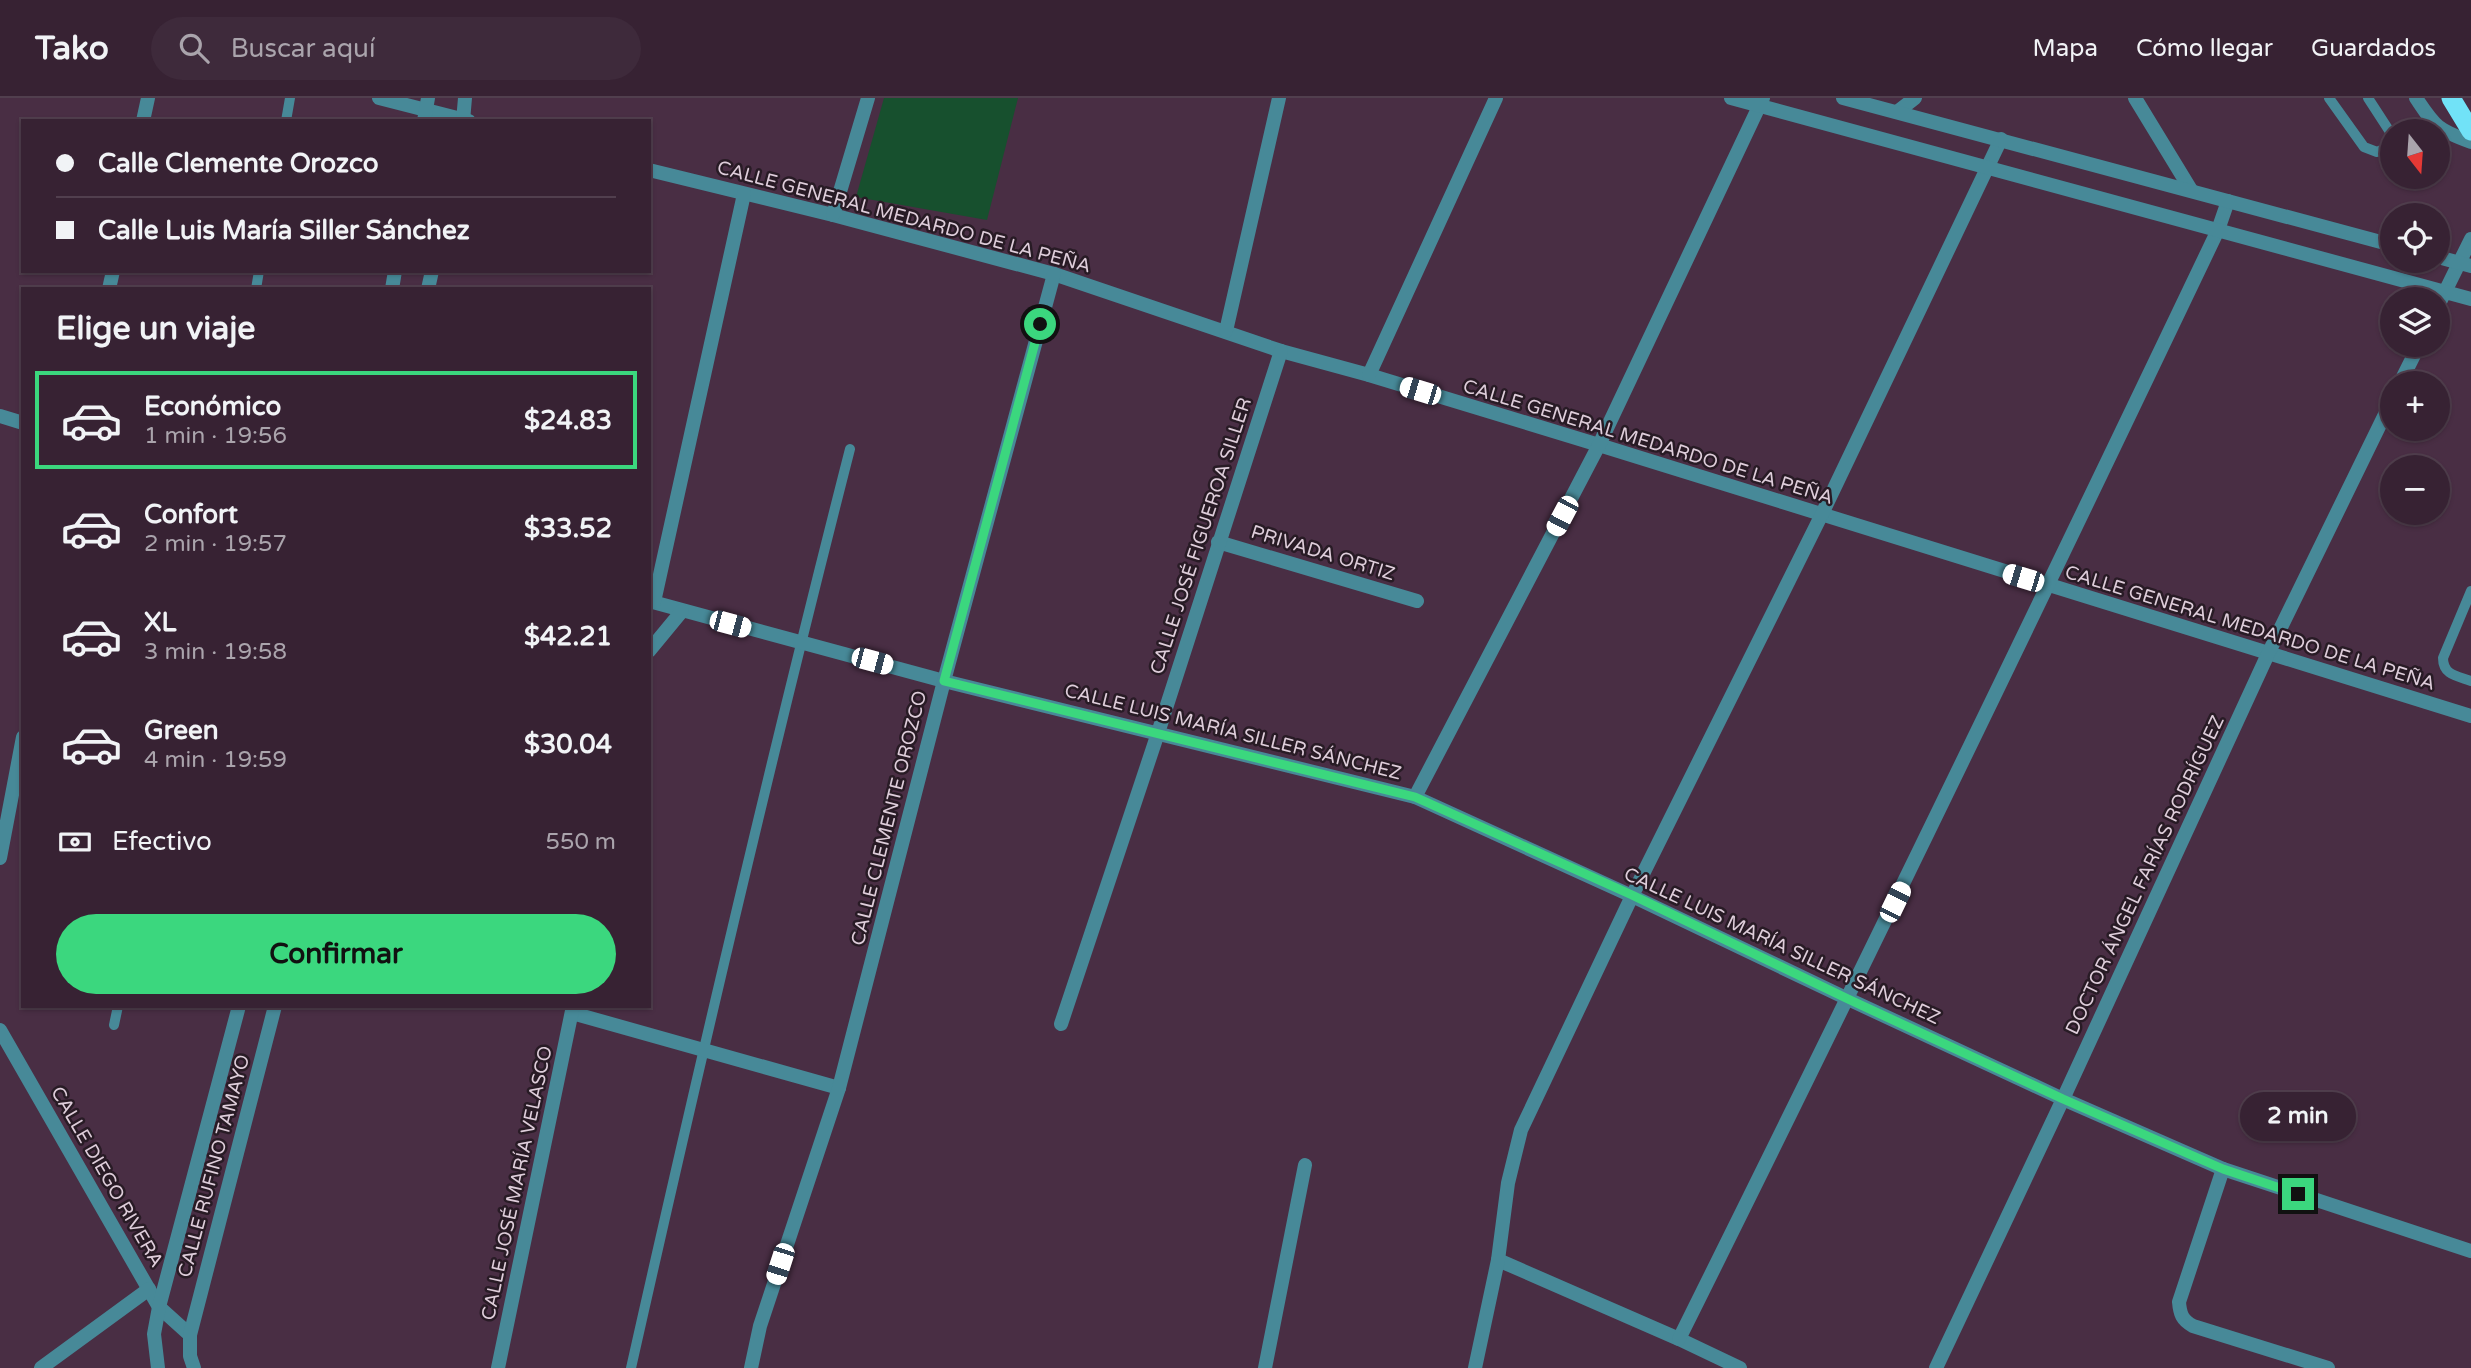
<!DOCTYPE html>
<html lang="es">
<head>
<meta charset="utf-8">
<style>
	:root { --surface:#372233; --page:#3e2a3b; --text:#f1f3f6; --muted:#aaa4ac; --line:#513f4e; --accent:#3bd77e }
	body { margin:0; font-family:"Varela Round",sans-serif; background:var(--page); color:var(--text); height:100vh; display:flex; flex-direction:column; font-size:26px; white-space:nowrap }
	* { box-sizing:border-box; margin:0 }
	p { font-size:23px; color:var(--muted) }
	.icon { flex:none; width:38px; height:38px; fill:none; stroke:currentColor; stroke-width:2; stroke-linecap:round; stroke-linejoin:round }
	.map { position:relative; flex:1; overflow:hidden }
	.panel { position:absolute; left:21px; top:189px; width:630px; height:721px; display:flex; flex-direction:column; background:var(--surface); border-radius:0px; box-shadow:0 2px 5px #0004,0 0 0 2px var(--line) }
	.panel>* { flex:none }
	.top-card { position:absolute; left:21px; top:21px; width:630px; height:154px; border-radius:0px; box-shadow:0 2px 5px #0004,0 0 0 2px var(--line); display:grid; align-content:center; height:154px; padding:0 35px; background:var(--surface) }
	.needle { width:46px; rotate:163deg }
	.buttons { position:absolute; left:2380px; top:21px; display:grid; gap:14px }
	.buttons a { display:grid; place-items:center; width:70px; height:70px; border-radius:50%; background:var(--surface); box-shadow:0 2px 5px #0004,0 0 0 2px var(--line); font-size:35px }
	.end { position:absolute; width:32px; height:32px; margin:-16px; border:9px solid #3bd77e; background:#111; box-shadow:0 0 0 4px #111 }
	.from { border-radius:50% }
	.bubble { position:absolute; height:49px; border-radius:24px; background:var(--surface); box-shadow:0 2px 5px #0004,0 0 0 2px var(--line); font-size:23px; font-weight:700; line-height:49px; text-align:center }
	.car { position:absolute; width:21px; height:42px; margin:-21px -10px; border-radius:9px; box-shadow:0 0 5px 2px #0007; background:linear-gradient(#fff 24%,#345 0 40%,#fff 0 76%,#345 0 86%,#fff 0) }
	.top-card b { display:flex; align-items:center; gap:24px; height:66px; font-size:26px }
	.top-card b+b { border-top:2px solid var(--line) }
	.top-card i { width:18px; height:18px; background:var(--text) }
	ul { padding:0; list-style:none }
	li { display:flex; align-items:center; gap:21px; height:98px; margin:0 14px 10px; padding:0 21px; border:4px solid transparent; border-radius:0px }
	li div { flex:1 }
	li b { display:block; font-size:26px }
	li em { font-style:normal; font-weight:700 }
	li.active { border-color:var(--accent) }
	li>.icon { width:63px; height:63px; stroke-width:1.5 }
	h2 { padding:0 35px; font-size:32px; line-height:84px }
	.pay { display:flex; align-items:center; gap:18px; height:77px; padding:0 35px; font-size:26px }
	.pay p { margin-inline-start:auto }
	.cta { display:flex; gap:14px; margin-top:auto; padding:14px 35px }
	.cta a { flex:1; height:80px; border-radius:42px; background:var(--accent); color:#111; font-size:28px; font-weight:700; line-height:80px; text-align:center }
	header { display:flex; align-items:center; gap:42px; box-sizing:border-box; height:98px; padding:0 35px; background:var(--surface); border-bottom:2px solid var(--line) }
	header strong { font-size:33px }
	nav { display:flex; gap:38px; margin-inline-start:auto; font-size:24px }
	.search { width:490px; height:63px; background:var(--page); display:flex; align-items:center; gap:18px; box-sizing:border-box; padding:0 24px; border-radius:38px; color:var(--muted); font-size:26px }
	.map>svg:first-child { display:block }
	.green { fill:#17502e }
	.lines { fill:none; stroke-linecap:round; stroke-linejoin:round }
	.service { stroke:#478998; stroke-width:10 }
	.minor { stroke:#478998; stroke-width:14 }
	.tertiary { stroke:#478998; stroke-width:14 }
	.trunk { stroke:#71e2f7; stroke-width:19 }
	.route { stroke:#3bd77e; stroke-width:9 }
	.labels { text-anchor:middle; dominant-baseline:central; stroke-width:5; stroke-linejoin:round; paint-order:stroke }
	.street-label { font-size:19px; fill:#decdda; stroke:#281b25 }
</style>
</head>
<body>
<header>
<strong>Tako</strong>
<div class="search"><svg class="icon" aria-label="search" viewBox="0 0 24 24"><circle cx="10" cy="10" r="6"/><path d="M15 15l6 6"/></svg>Buscar aquí</div>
<nav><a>Mapa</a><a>Cómo llegar</a><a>Guardados</a></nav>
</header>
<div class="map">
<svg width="2471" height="1270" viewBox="0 0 2471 1270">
	<rect width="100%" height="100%" fill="#492e44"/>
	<path class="green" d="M 884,0 L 1018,0 L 987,122 L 856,99 Z"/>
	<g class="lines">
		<g class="service">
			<path d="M 2329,0 L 2364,49 L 2377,54 L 2392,47"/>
			<path d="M 2368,0 L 2392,37"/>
			<path d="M 286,23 L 290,0"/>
			<path d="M 2416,33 L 2432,24"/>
			<path d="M 256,191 L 259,173"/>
			<path d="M 2471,493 L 2443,560 C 2443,577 2457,578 2471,583"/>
			<path d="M 114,927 L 118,908"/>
			<path d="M 631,1270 C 700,963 772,656 850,351"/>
		</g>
		<g class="minor">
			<path d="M 379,0 L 469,23"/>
			<path d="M 2135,0 L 2191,92"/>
			<path d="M 2416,0 C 2435,29 2438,32 2471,44"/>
			<path d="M 1897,14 L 1915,0"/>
			<path d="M 143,23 L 148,0"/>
			<path d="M 649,72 L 833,117 L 1054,176 L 1281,253 L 1369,277 L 1599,347 L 2471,618"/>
			<path d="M 833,117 L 868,0"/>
			<path d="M 109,191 L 113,173"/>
			<path d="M 2438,208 L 2471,141"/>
			<path d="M 1226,233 L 1279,0"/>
			<path d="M 1369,277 L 1496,0"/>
			<path d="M 2400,285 L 2419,247"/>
			<path d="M 0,318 L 23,325"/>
			<path d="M 1218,444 L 1417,503"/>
			<path d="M 649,503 L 944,583 L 1415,699 L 1632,798 L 1848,901 L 2063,1001 L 2223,1071 L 2471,1153"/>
			<path d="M 654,504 L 744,96"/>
			<path d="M 649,553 L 682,513"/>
			<path d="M 1415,699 L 1599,347 L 1763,0"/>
			<path d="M 0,760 L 23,639"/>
			<path d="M 572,915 L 839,990"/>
			<path d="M 1061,926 L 1158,635 L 1281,253"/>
			<path d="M 0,932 L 159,1209 L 190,1237"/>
			<path d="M 2223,1071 L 2179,1204 C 2180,1216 2182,1222 2193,1228 L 2328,1270"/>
			<path d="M 1498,1162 L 1679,1241 L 1740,1270"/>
			<path d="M 1679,1241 C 1862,873 2041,503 2218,132 L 2228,103"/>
			<path d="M 41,1270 L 149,1191"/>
			<path d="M 498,1270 L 573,908"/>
			<path d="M 751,1270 L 760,1228 L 839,990 L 944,583 L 1054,176"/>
			<path d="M 1265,1270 L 1305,1067"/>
			<path d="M 1475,1270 L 1498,1162 L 1508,1085 L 1521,1032 L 1632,798 L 1821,418 L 2001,41"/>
			<path d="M 1936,1270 L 2063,1001 L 2268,556 L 2392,302"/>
		</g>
		<g class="tertiary">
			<path d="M 1731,0 L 2471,201"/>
			<path d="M 1843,0 L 2392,147"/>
			<path d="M 424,23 L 428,0"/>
			<path d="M 463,23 L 465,0"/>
			<path d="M 2438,159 L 2471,168"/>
			<path d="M 392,191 L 395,173"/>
			<path d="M 428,191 L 432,173"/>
			<path d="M 158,1270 L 154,1236 L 159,1209 L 239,908"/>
			<path d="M 194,1270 L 190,1258 L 190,1237 L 275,908"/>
		</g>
		<path class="trunk" d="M 2451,0 L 2471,33"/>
	</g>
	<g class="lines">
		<path class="route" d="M 1040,226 L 944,583 L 1415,699 L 1632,797 L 1848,901 L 2063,1001 L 2223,1071 L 2298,1096"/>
	</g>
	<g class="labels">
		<g class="street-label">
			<text transform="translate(904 119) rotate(15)">CALLE GENERAL MEDARDO DE LA PEÑA</text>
			<text transform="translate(1648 344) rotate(17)">CALLE GENERAL MEDARDO DE LA PEÑA</text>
			<text transform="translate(1201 438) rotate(-72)">CALLE JOSÉ FIGUEROA SILLER</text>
			<text transform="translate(1323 455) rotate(17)">PRIVADA ORTIZ</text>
			<text transform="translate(2250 530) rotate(17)">CALLE GENERAL MEDARDO DE LA PEÑA</text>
			<text transform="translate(1233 634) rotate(14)">CALLE LUIS MARÍA SILLER SÁNCHEZ</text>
			<text transform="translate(889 720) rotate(-76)">CALLE CLEMENTE OROZCO</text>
			<text transform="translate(2145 777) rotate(-65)">DOCTOR ÁNGEL FARÍAS RODRÍGUEZ</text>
			<text transform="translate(1782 848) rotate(25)">CALLE LUIS MARÍA SILLER SÁNCHEZ</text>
			<text transform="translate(214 1068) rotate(-75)">CALLE RUFINO TAMAYO</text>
			<text transform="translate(107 1079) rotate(60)">CALLE DIEGO RIVERA</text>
			<text transform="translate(517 1085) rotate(-78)">CALLE JOSÉ MARÍA VELASCO</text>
		</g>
	</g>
</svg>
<div class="buttons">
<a><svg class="needle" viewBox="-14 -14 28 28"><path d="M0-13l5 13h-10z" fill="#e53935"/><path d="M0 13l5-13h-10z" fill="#aaa4ac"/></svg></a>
<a><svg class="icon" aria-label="locate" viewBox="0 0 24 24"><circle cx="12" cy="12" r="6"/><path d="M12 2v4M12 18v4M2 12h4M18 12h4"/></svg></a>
<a><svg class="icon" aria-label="layers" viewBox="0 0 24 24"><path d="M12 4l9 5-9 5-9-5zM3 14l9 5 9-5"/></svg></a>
<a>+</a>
<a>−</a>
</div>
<i class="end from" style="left:1040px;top:226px"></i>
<i class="end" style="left:2298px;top:1096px"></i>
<div class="bubble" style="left:2240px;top:994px;width:116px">2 min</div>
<i class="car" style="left:1420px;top:293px;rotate:287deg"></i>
<i class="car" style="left:1562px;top:418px;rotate:208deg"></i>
<i class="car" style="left:2023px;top:480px;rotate:287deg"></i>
<i class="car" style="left:730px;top:526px;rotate:105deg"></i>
<i class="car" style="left:872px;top:563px;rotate:105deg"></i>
<i class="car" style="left:1895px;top:804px;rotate:26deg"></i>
<i class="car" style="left:780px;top:1166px;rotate:198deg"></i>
<div class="top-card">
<b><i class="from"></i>Calle Clemente Orozco</b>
<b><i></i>Calle Luis María Siller Sánchez</b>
</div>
<section class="panel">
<h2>Elige un viaje</h2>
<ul>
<li class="active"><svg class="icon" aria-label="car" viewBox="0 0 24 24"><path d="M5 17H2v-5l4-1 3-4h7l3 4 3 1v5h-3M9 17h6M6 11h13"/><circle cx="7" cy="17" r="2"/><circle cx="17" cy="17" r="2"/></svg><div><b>Económico</b><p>1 min · 19:56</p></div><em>$24.83</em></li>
<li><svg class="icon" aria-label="car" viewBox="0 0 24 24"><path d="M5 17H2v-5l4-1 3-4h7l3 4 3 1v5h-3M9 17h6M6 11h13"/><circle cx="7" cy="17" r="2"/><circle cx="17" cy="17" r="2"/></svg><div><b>Confort</b><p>2 min · 19:57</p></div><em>$33.52</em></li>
<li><svg class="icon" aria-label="car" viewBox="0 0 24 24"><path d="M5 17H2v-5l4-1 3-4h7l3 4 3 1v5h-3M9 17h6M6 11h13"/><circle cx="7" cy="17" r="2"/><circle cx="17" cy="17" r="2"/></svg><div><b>XL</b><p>3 min · 19:58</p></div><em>$42.21</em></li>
<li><svg class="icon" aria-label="car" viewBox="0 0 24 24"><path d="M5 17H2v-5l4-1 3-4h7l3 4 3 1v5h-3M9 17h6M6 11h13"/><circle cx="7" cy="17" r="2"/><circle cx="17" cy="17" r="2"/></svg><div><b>Green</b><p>4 min · 19:59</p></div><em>$30.04</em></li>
</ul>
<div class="pay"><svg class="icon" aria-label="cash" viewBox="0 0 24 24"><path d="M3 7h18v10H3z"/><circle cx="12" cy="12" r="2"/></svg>Efectivo<p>550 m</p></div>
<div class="cta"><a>Confirmar</a></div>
</section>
</div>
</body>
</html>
